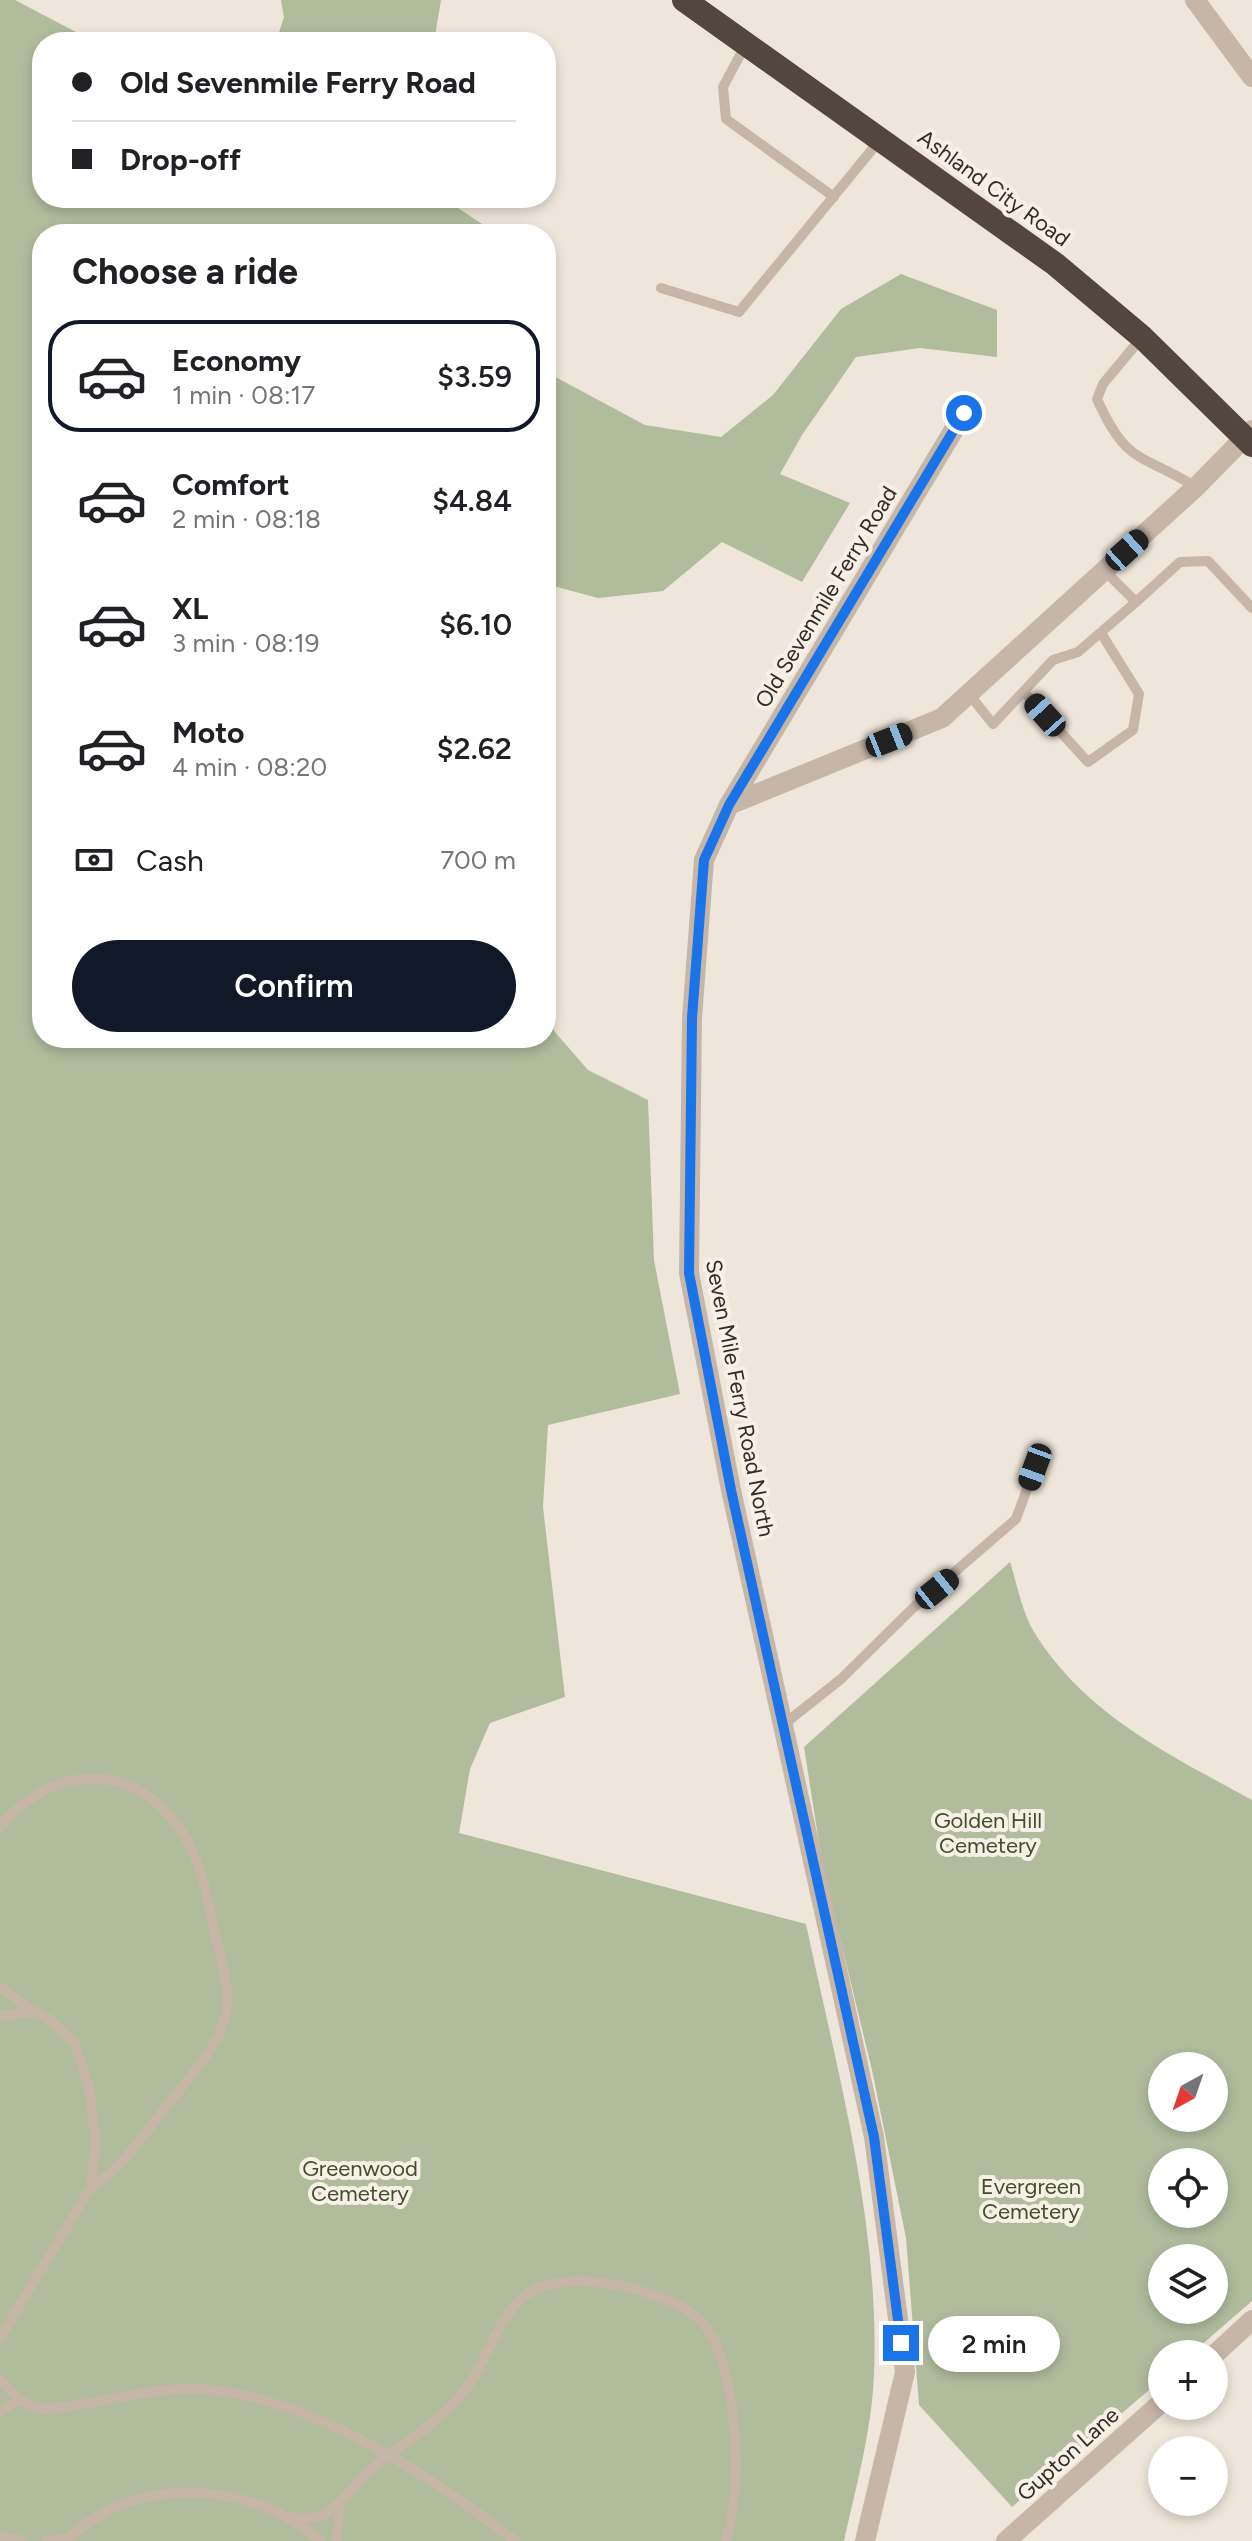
<!DOCTYPE html>
<html lang="en">
<head>
<meta charset="utf-8">
<style>
	:root { --surface:#fff; --page:#f2f2f2; --text:#202124; --muted:#757577; --line:#e0e0e0; --accent:#111827 }
	body { margin:0; font-family:Figtree,sans-serif; background:var(--page); color:var(--text); height:100vh; display:flex; flex-direction:column; font-size:30px; white-space:nowrap }
	* { box-sizing:border-box; margin:0 }
	p { font-size:26px; color:var(--muted) }
	.icon { flex:none; width:44px; height:44px; fill:none; stroke:currentColor; stroke-width:2; stroke-linecap:round; stroke-linejoin:round }
	.map { position:relative; flex:1; overflow:hidden }
	.sheet { position:absolute; left:32px; top:224px; width:524px; height:824px; display:flex; flex-direction:column; background:var(--surface); border-radius:32px; box-shadow:0 4px 12px #0003 }
	.sheet>* { flex:none }
	.hud { position:absolute; left:32px; top:32px; width:524px; height:176px; border-radius:32px; box-shadow:0 4px 12px #0003; display:grid; align-content:center; height:176px; padding:0 40px; background:var(--surface) }
	.needle { width:52px; rotate:220deg }
	.fabs { position:absolute; left:1148px; top:2052px; display:grid; gap:16px }
	.fabs a { display:grid; place-items:center; width:80px; height:80px; border-radius:50%; background:var(--surface); box-shadow:0 4px 12px #0003; font-size:40px }
	.end { position:absolute; width:36px; height:36px; margin:-18px; border:10px solid #1a73e8; background:#fff; box-shadow:0 0 0 4px #fff }
	.from { border-radius:50% }
	.bubble { position:absolute; height:56px; border-radius:28px; background:var(--surface); box-shadow:0 4px 12px #0003; font-size:26px; font-weight:600; line-height:56px; text-align:center }
	.car { position:absolute; width:24px; height:48px; margin:-24px -12px; border-radius:10px; box-shadow:0 0 6px 2px #0007; background:linear-gradient(#222 24%,#8ab4d8 0 40%,#222 0 76%,#8ab4d8 0 86%,#222 0) }
	.hud b { display:flex; align-items:center; gap:28px; height:76px; font-size:30px }
	.hud b+b { border-top:2px solid var(--line) }
	.hud i { width:20px; height:20px; background:var(--text) }
	ul { padding:0; list-style:none }
	li { display:flex; align-items:center; gap:24px; height:112px; margin:0 16px 12px; padding:0 24px; border:4px solid transparent; border-radius:32px }
	li div { flex:1 }
	li b { display:block; font-size:30px }
	li em { font-style:normal; font-weight:600 }
	li.active { border-color:var(--accent) }
	li>.icon { width:72px; height:72px; stroke-width:1.5 }
	h2 { padding:0 40px; font-size:36px; line-height:96px }
	.pay { display:flex; align-items:center; gap:20px; height:88px; padding:0 40px; font-size:30px }
	.pay p { margin-inline-start:auto }
	.cta { display:flex; gap:16px; margin-top:auto; padding:16px 40px }
	.cta a { flex:1; height:92px; border-radius:48px; background:var(--accent); color:#fff; font-size:32px; font-weight:600; line-height:92px; text-align:center }
	.map>svg:first-child { display:block }
	.green { fill:#b0bc9c; fill-rule:evenodd }
	.lines { fill:none; stroke-linecap:round; stroke-linejoin:round }
	.lane { stroke:#c6b6a8; stroke-width:10 }
	.street { stroke:#c6b6a8; stroke-width:20 }
	.highway { stroke:#53463f; stroke-width:24 }
	.route { stroke:#1a73e8; stroke-width:10 }
	.labels { text-anchor:middle; dominant-baseline:central; stroke-width:8; stroke-linejoin:round; paint-order:stroke }
	.street-label { font-size:22px; fill:#332b27; stroke:#f7f0e6 }
	.park-label { font-size:22px; fill:#414f2d; stroke:#f7f0e6 }
</style>
</head>
<body>
<div class="map">
<svg width="1252" height="2541" viewBox="0 0 1252 2541">
	<rect width="100%" height="100%" fill="#efe6db"/>
	<g class="green">
		<path d="M 0,0 L 15,0 L 95,42 L 42,42 L 42,198 L 452,198 L 455,206 L 497,234 L 42,234 L 42,1038 L 546,1038 L 546,883 L 554,904 L 554,1031 L 588,1070 L 648,1100 L 654,1260 L 680,1394 L 548,1425 L 543,1507 L 565,1697 L 490,1723 L 470,1769 L 459,1833 L 806,1924 C 837,2071 880,2223 874,2374 C 872,2429 856,2487 844,2541 L 0,2541 Z"/>
		<path d="M 281,0 L 441,0 L 434,42 L 276,42 L 284,17 Z"/>
		<path d="M 901,274 L 997,310 L 997,357 L 920,348 L 856,357 L 802,435 L 780,474 L 850,503 L 802,582 L 722,542 L 663,591 L 598,598 L 546,584 L 546,372 L 645,425 L 721,437 L 773,395 L 841,309 Z"/>
		<path d="M 1010,1562 C 1017,1584 1022,1612 1034,1632 C 1085,1715 1170,1755 1252,1800 L 1252,2301 L 1191,2354 L 1162,2354 L 1162,2379 L 1012,2507 L 919,2405 L 906,2238 L 872,2070 L 823,1868 L 804,1747 ZM 1162,2066 L 1214,2066 L 1214,2118 L 1162,2118 ZM 1162,2162 L 1214,2162 L 1214,2214 L 1162,2214 ZM 1162,2258 L 1214,2258 L 1214,2310 L 1162,2310 Z"/>
	</g>
	<g class="lines">
		<g class="lane">
			<path d="M 746,44 L 723,87 L 726,119 L 834,197"/>
			<path d="M 661,288 L 739,312 L 879,141"/>
			<path d="M 1142,337 L 1103,384 L 1097,399 C 1127,466 1141,453 1196,487"/>
			<path d="M 1104,570 L 1136,602 L 1180,562 L 1208,561 L 1252,608"/>
			<path d="M 1024,692 L 1088,762 L 1133,730 L 1139,694 L 1101,633"/>
			<path d="M 969,694 L 993,724 L 1053,660 L 1078,652 L 1136,602"/>
			<path d="M 783,1725 L 841,1679 L 914,1607 L 1016,1519 L 1035,1467"/>
			<path d="M 0,1827 C 52,1763 136,1760 182,1832 C 202,1862 208,1900 215,1935 C 222,1963 233,1995 223,2024 C 211,2058 182,2085 161,2113 C 139,2141 121,2169 91,2187"/>
			<path d="M 0,1987 L 30,2009"/>
			<path d="M 0,2016 L 35,2012 L 49,2019 L 74,2042 L 89,2086 L 96,2142 L 91,2187 L 0,2338"/>
			<path d="M 0,2379 L 19,2400 L 40,2409 C 90,2407 140,2389 190,2389 C 297,2388 432,2476 515,2541"/>
			<path d="M 0,2411 L 19,2400"/>
			<path d="M 289,2517 C 302,2518 313,2520 325,2514 C 343,2505 353,2485 368,2472 C 405,2441 445,2421 472,2380 C 491,2352 499,2315 527,2294 C 566,2265 672,2290 703,2323 C 717,2338 724,2365 728,2385 C 738,2436 740,2490 726,2541"/>
			<path d="M 0,2536 L 23,2541"/>
			<path d="M 46,2541 L 69,2538"/>
			<path d="M 66,2541 C 133,2473 252,2480 321,2541"/>
			<path d="M 337,2541 L 339,2503"/>
		</g>
		<g class="street">
			<path d="M 1195,0 L 1252,77"/>
			<path d="M 729,805 L 942,718 L 1196,487 L 1252,430"/>
			<path d="M 1214,2355 L 1252,2320"/>
			<path d="M 865,2541 L 905,2372 L 874,2137 L 731,1490 L 689,1273 L 692,1018 L 704,860 L 729,805 L 964,413"/>
			<path d="M 1006,2541 L 1162,2402"/>
		</g>
		<path class="highway" d="M 684,0 L 1055,264 L 1142,337 L 1252,445"/>
	</g>
	<g class="lines">
		<path class="route" d="M 901,2343 L 874,2137 L 731,1490 L 689,1273 L 692,1018 L 704,860 L 729,805 L 964,413"/>
	</g>
	<g class="labels">
		<g class="street-label">
			<text transform="translate(994 188) rotate(36)">Ashland City Road</text>
			<text transform="translate(826 597) rotate(-59)">Old Sevenmile Ferry Road</text>
			<text transform="translate(740 1398) rotate(79)">Seven Mile Ferry Road North</text>
			<text transform="translate(1068 2454) rotate(-42)">Gupton Lane</text>
		</g>
		<g class="park-label">
			<text x="988" y="1820">Golden Hill<tspan x="988" dy="25">Cemetery</tspan></text>
			<text x="360" y="2168">Greenwood<tspan x="360" dy="25">Cemetery</tspan></text>
			<text x="1031" y="2186">Evergreen<tspan x="1031" dy="25">Cemetery</tspan></text>
		</g>
	</g>
</svg>
<div class="fabs">
<a><svg class="needle" viewBox="-14 -14 28 28"><path d="M0-13l5 13h-10z" fill="#e53935"/><path d="M0 13l5-13h-10z" fill="#757577"/></svg></a>
<a><svg class="icon" aria-label="locate" viewBox="0 0 24 24"><circle cx="12" cy="12" r="6"/><path d="M12 2v4M12 18v4M2 12h4M18 12h4"/></svg></a>
<a><svg class="icon" aria-label="layers" viewBox="0 0 24 24"><path d="M12 4l9 5-9 5-9-5zM3 14l9 5 9-5"/></svg></a>
<a>+</a>
<a>−</a>
</div>
<i class="end from" style="left:964px;top:413px"></i>
<i class="end" style="left:901px;top:2343px"></i>
<div class="bubble" style="left:928px;top:2316px;width:132px">2 min</div>
<i class="car" style="left:1127px;top:550px;rotate:48deg"></i>
<i class="car" style="left:1045px;top:715px;rotate:318deg"></i>
<i class="car" style="left:889px;top:740px;rotate:68deg"></i>
<i class="car" style="left:1035px;top:1467px;rotate:200deg"></i>
<i class="car" style="left:937px;top:1589px;rotate:51deg"></i>
<div class="hud">
<b><i class="from"></i>Old Sevenmile Ferry Road</b>
<b><i></i>Drop-off</b>
</div>
<section class="sheet">
<h2>Choose a ride</h2>
<ul>
<li class="active"><svg class="icon" aria-label="car" viewBox="0 0 24 24"><path d="M5 17H2v-5l4-1 3-4h7l3 4 3 1v5h-3M9 17h6M6 11h13"/><circle cx="7" cy="17" r="2"/><circle cx="17" cy="17" r="2"/></svg><div><b>Economy</b><p>1 min · 08:17</p></div><em>$3.59</em></li>
<li><svg class="icon" aria-label="car" viewBox="0 0 24 24"><path d="M5 17H2v-5l4-1 3-4h7l3 4 3 1v5h-3M9 17h6M6 11h13"/><circle cx="7" cy="17" r="2"/><circle cx="17" cy="17" r="2"/></svg><div><b>Comfort</b><p>2 min · 08:18</p></div><em>$4.84</em></li>
<li><svg class="icon" aria-label="car" viewBox="0 0 24 24"><path d="M5 17H2v-5l4-1 3-4h7l3 4 3 1v5h-3M9 17h6M6 11h13"/><circle cx="7" cy="17" r="2"/><circle cx="17" cy="17" r="2"/></svg><div><b>XL</b><p>3 min · 08:19</p></div><em>$6.10</em></li>
<li><svg class="icon" aria-label="car" viewBox="0 0 24 24"><path d="M5 17H2v-5l4-1 3-4h7l3 4 3 1v5h-3M9 17h6M6 11h13"/><circle cx="7" cy="17" r="2"/><circle cx="17" cy="17" r="2"/></svg><div><b>Moto</b><p>4 min · 08:20</p></div><em>$2.62</em></li>
</ul>
<div class="pay"><svg class="icon" aria-label="cash" viewBox="0 0 24 24"><path d="M3 7h18v10H3z"/><circle cx="12" cy="12" r="2"/></svg>Cash<p>700 m</p></div>
<div class="cta"><a>Confirm</a></div>
</section>
</div>
</body>
</html>
